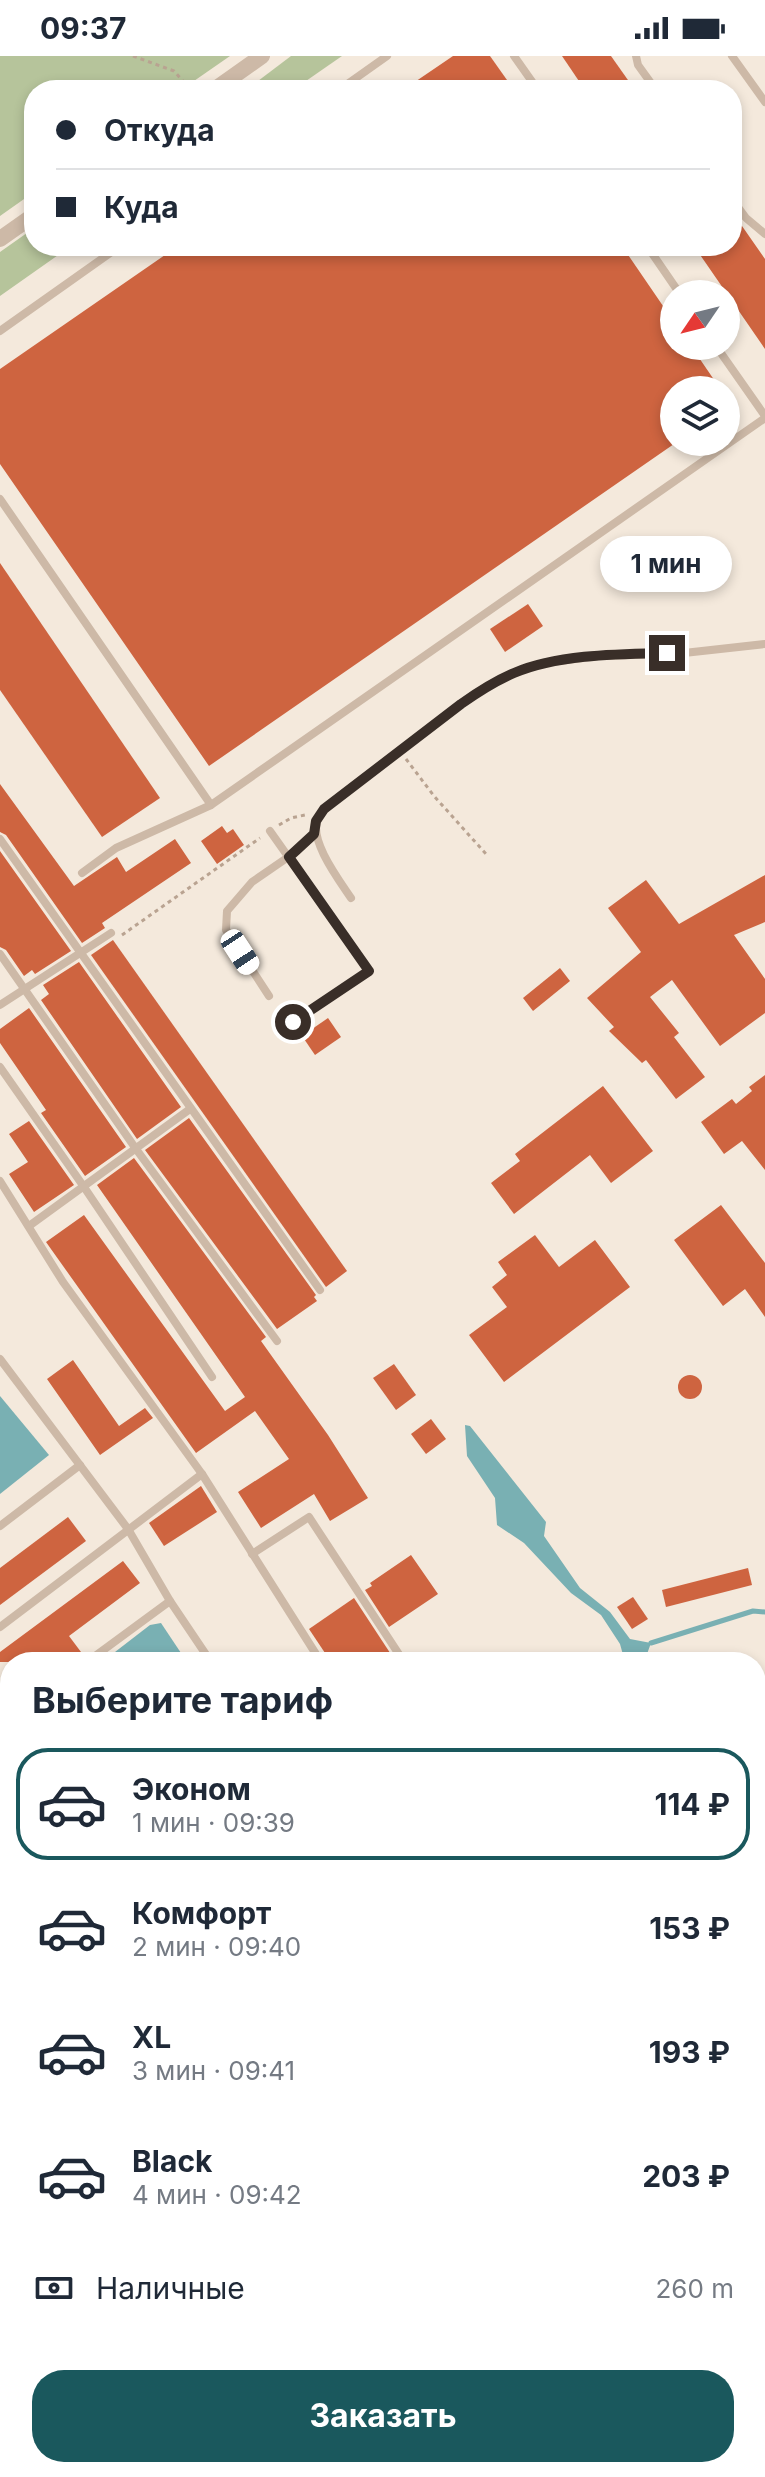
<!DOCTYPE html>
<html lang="ru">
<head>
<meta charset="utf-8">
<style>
	:root { --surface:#fff; --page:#f6f6f7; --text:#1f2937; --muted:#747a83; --line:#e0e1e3; --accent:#1a585d }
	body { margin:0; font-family:Inter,sans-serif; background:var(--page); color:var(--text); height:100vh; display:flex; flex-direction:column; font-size:30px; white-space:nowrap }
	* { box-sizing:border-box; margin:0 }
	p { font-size:26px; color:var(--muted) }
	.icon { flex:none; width:44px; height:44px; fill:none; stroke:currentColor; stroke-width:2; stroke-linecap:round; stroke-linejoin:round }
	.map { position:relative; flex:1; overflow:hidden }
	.panel { position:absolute; left:0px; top:1596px; width:766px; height:826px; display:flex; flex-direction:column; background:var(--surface); border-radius:32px 32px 0 0; box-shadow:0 4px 12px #0003 }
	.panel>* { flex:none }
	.guide { position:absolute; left:24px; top:24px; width:718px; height:176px; border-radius:32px; box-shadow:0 4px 12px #0003; display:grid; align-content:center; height:176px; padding:0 32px; background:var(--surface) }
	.needle { width:52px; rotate:235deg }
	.controls { position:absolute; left:660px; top:224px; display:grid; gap:16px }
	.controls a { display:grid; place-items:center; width:80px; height:80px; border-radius:50%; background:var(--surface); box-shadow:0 4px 12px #0003; font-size:40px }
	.end { position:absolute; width:36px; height:36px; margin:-18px; border:10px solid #392e28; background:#fff; box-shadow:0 0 0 4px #fff }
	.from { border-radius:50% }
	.bubble { position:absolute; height:56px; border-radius:28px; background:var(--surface); box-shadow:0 4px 12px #0003; font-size:26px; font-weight:700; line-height:56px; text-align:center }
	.car { position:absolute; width:24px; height:48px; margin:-24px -12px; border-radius:10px; box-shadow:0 0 6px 2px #0007; background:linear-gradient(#fff 24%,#345 0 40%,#fff 0 76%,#345 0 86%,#fff 0) }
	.guide b { display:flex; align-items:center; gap:28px; height:76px; font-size:30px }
	.guide b+b { border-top:2px solid var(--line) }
	.guide i { width:20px; height:20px; background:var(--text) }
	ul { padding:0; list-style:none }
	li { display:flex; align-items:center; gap:24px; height:112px; margin:0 16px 12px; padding:0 16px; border:4px solid transparent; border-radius:32px }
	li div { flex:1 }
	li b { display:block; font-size:30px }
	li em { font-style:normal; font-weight:700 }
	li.selected { border-color:var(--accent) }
	li>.icon { width:72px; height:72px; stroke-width:1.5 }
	h2 { padding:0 32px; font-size:36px; line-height:96px }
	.pay { display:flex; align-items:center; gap:20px; height:88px; padding:0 32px; font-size:30px }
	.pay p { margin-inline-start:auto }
	.primary-button { display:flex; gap:16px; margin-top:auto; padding:16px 32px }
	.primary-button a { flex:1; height:92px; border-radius:32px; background:var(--accent); color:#fff; font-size:32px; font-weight:700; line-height:92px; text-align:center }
	.status { display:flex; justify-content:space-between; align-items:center; height:56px; padding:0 40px; background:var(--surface); direction:ltr }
	.status svg { height:22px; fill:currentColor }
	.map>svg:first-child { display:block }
	.green { fill:#b6c49b }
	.water { fill:#79b0b3 }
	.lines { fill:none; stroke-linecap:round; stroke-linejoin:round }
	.stream { stroke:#79b0b3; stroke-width:5 }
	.building { fill:#ce6440 }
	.path { stroke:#b9a391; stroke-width:3; stroke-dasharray:4 4; stroke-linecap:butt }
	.service { stroke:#cdb9a7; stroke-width:8 }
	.minor { stroke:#cdb9a7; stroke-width:16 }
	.route { stroke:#392e28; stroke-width:10 }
</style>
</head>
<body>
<div class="status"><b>09:37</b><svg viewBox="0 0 49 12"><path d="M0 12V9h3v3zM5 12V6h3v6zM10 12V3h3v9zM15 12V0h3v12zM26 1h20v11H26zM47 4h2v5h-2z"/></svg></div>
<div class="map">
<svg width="765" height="2421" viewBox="0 0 765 2421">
	<rect width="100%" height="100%" fill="#f4e9dc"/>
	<g class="green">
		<path d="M 0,0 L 230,0 L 181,34 L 34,34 L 34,136 L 0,160 Z"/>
		<path d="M 291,0 L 342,0 L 293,34 L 246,34 Z"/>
		<path d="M 34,172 L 34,190 L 71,190 L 0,240 L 0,196 Z"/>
	</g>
	<g class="water">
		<path d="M 0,1340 L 49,1399 L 0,1438 Z"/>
		<path d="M 465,1369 L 470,1370 L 546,1466 L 544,1480 L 580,1532 L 610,1556 L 630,1583 L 651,1587 L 647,1598 L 647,1606 L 625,1606 L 620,1588 L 601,1559 L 571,1537 L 524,1487 L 497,1469 L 495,1442 L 467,1400 Z"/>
		<path d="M 161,1567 L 187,1606 L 102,1606 L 150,1569 Z"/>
		<path d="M 10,1677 L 10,1809 L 0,1816 L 0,1684 Z"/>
		<path d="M 10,1968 L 10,2124 L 0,2132 L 0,1976 Z"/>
		<path d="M 0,2163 L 10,2177 L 10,2378 L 0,2363 Z"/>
		<path d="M 765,2346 L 765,2421 L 661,2421 L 664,2416 L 673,2412 L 756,2412 L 756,2355 Z"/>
		<path d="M 33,2412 L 286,2412 L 275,2421 L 39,2421 Z"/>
	</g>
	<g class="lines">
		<path class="stream" d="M 651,1587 L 753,1555 L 765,1556"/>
	</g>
	<g class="building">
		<path d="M 453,0 L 490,0 L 514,34 L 403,34 Z"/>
		<path d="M 562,0 L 611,0 L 635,34 L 585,34 Z"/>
		<path d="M 742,170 L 765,203 L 765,293 L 694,190 L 732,190 L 732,177 Z"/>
		<path d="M 178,190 L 622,190 L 674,266 L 674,290 L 691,290 L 721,334 L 674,334 L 674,388 L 209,710 L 0,408 L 0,313 Z"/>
		<path d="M 0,507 L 160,742 L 102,781 L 0,634 Z"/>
		<path d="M 528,548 L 543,570 L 505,596 L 490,573 Z"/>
		<path d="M 0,728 L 74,830 L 117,801 L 126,816 L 175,783 L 191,807 L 102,867 L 105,872 L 82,887 L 6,779 L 0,776 Z"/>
		<path d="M 222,770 L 227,777 L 233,773 L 244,789 L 217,808 L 201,785 Z"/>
		<path d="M 0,795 L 71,895 L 35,918 L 32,914 L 24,920 L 6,894 L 0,891 Z"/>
		<path d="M 765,819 L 765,866 L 734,879 L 765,923 L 765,957 L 720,990 L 672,924 L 650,941 L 679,977 L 674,981 L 705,1021 L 676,1043 L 646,1004 L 642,1007 L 609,975 L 614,971 L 587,942 L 641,896 L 608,852 L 646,824 L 679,868 Z"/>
		<path d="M 113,884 L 347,1215 L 326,1231 L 91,899 Z"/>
		<path d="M 79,906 L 181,1051 L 137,1083 L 41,944 L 49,938 L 43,929 Z"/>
		<path d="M 560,912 L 570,925 L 533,955 L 523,942 Z"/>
		<path d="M 29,952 L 126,1091 L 85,1120 L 41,1057 L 46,1054 L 0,987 L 0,973 Z"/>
		<path d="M 328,962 L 341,981 L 315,999 L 302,980 Z"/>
		<path d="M 765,1019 L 765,1114 L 742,1085 L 724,1098 L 701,1066 L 732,1043 L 736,1048 L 752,1035 L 749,1031 Z"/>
		<path d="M 603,1030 L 653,1095 L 611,1127 L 590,1099 L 514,1158 L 491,1127 L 520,1105 L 515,1098 Z"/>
		<path d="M 189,1062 L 316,1239 L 314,1241 L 317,1245 L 277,1273 L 145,1094 Z"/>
		<path d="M 29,1065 L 74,1129 L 34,1156 L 9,1118 L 28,1106 L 9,1078 Z"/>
		<path d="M 134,1102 L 266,1281 L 261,1285 L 328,1379 L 368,1442 L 330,1465 L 314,1438 L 261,1472 L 238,1436 L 289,1403 L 255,1355 L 196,1397 L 46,1186 L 84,1159 L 225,1355 L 245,1341 L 97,1129 Z"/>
		<path d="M 721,1149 L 765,1207 L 765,1261 L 745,1233 L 723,1250 L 674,1184 Z"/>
		<path d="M 535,1179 L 559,1211 L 595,1184 L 630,1231 L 504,1326 L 469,1279 L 507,1251 L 492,1231 L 507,1219 L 498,1206 Z"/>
		<path d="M 73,1304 L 119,1370 L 145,1352 L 153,1362 L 100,1399 L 47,1323 Z"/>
		<path d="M 394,1308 L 416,1339 L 396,1354 L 373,1322 Z"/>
		<circle cx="690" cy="1331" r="12"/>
		<path d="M 431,1363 L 446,1383 L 426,1398 L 411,1378 Z"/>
		<path d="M 201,1430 L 217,1456 L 164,1490 L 149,1467 Z"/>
		<path d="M 68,1461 L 86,1485 L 0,1549 L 0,1512 Z"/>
		<path d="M 411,1499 L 438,1538 L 389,1571 L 365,1534 L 372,1530 L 370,1527 Z"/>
		<path d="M 123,1505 L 140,1527 L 69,1580 L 81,1596 L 68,1606 L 0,1606 L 0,1596 Z"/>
		<path d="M 748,1512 L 752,1529 L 666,1551 L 662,1534 Z"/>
		<path d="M 633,1541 L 648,1563 L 632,1573 L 617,1551 Z"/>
		<path d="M 354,1542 L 396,1606 L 331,1606 L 309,1573 Z"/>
	</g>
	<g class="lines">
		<g class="path">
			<path d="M 133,0 L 174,15 L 191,34"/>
			<path d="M 406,703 L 434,740 L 486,798"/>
			<path d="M 279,769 L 291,762 L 305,759"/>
			<path d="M 122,879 L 260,782"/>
			<path d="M 0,2347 L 10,2361"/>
			<path d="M 45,2412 L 51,2421"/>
		</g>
		<g class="service">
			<path d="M 514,0 L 538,34"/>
			<path d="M 636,0 L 638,9 L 656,34"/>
			<path d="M 732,0 L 765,46"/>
			<path d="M 339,34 L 387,0"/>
			<path d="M 732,143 L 746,162 L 765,178"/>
			<path d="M 647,190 L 680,238"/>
			<path d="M 0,275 L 120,190"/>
			<path d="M 716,290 L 765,360"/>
			<path d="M 0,443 L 211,749"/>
			<path d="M 270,775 L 369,915 L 293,966"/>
			<path d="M 0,783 L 320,1234"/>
			<path d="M 82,817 L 116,792 L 211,749 L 765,362"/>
			<path d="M 351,842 C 339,824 308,783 318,763 C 323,753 332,747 340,740 L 461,648 L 483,633 L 517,615 L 551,606 L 599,600 L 684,597 L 765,588"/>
			<path d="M 0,898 L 136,1093 L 277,1285"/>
			<path d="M 269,940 L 226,874 L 227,855 L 252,826 L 297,795 L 314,778"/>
			<path d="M 0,949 L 111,877"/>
			<path d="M 0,1011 L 84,1131 L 212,1321"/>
			<path d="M 0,1125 L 63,1226 L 202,1418 L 321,1606"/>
			<path d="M 29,1170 L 190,1053"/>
			<path d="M 0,1303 L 128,1473 L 170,1545 L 211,1606"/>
			<path d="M 0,1470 L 80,1409"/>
			<path d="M 252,1498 L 309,1461 L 404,1606"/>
			<path d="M 0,1571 L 202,1418"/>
			<path d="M 87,1606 L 170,1545"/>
			<path d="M 0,1671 L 10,1663"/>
			<path d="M 0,1848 L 10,1840"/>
			<path d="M 0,1954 L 10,1947"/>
			<path d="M 756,2008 L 765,2001"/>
			<path d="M 756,2073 L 765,2085"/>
			<path d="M 0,2394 L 10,2409"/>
			<path d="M 12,2412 L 18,2421"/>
			<path d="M 312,2421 L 324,2412"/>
			<path d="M 460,2421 L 471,2412"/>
		</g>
		<g class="minor">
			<path d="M 214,34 L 262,0"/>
			<path d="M 0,183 L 34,159"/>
		</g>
	</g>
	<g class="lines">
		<path class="route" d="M 293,966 L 369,915 L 289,801 L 314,778 L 316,765 L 324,753 L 461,648 C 478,636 495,625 514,617 C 558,598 620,598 667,597"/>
	</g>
</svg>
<div class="controls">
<a><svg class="needle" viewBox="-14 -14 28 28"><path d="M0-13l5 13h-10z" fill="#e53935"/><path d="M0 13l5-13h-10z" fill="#747a83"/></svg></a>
<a><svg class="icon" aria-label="layers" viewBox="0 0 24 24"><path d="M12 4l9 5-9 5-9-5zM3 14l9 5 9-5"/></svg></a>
</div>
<i class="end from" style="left:293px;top:966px"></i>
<i class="end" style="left:667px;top:597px"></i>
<div class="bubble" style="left:600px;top:480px;width:132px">1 мин</div>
<i class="car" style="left:240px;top:896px;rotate:147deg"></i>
<div class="guide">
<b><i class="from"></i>Откуда</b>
<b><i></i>Куда</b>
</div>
<section class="panel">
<h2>Выберите тариф</h2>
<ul>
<li class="selected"><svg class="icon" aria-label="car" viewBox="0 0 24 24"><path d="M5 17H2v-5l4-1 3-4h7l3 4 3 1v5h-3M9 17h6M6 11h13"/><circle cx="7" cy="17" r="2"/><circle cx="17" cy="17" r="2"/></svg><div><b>Эконом</b><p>1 мин · 09:39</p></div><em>114 ₽</em></li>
<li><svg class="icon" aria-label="car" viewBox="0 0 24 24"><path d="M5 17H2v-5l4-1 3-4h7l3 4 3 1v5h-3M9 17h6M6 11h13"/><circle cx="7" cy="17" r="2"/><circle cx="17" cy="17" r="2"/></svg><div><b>Комфорт</b><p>2 мин · 09:40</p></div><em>153 ₽</em></li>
<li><svg class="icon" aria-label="car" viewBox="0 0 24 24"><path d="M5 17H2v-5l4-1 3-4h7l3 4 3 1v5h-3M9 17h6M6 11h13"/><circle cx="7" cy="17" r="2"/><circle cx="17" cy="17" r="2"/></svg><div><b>XL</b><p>3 мин · 09:41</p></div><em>193 ₽</em></li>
<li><svg class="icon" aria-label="car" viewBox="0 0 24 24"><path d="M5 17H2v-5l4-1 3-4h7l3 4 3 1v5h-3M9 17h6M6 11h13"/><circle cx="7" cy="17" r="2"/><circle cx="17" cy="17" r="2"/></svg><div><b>Black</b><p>4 мин · 09:42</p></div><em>203 ₽</em></li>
</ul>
<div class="pay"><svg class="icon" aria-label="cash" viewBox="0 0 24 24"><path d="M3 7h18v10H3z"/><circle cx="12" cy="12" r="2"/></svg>Наличные<p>260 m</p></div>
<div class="primary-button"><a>Заказать</a></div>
</section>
</div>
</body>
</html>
